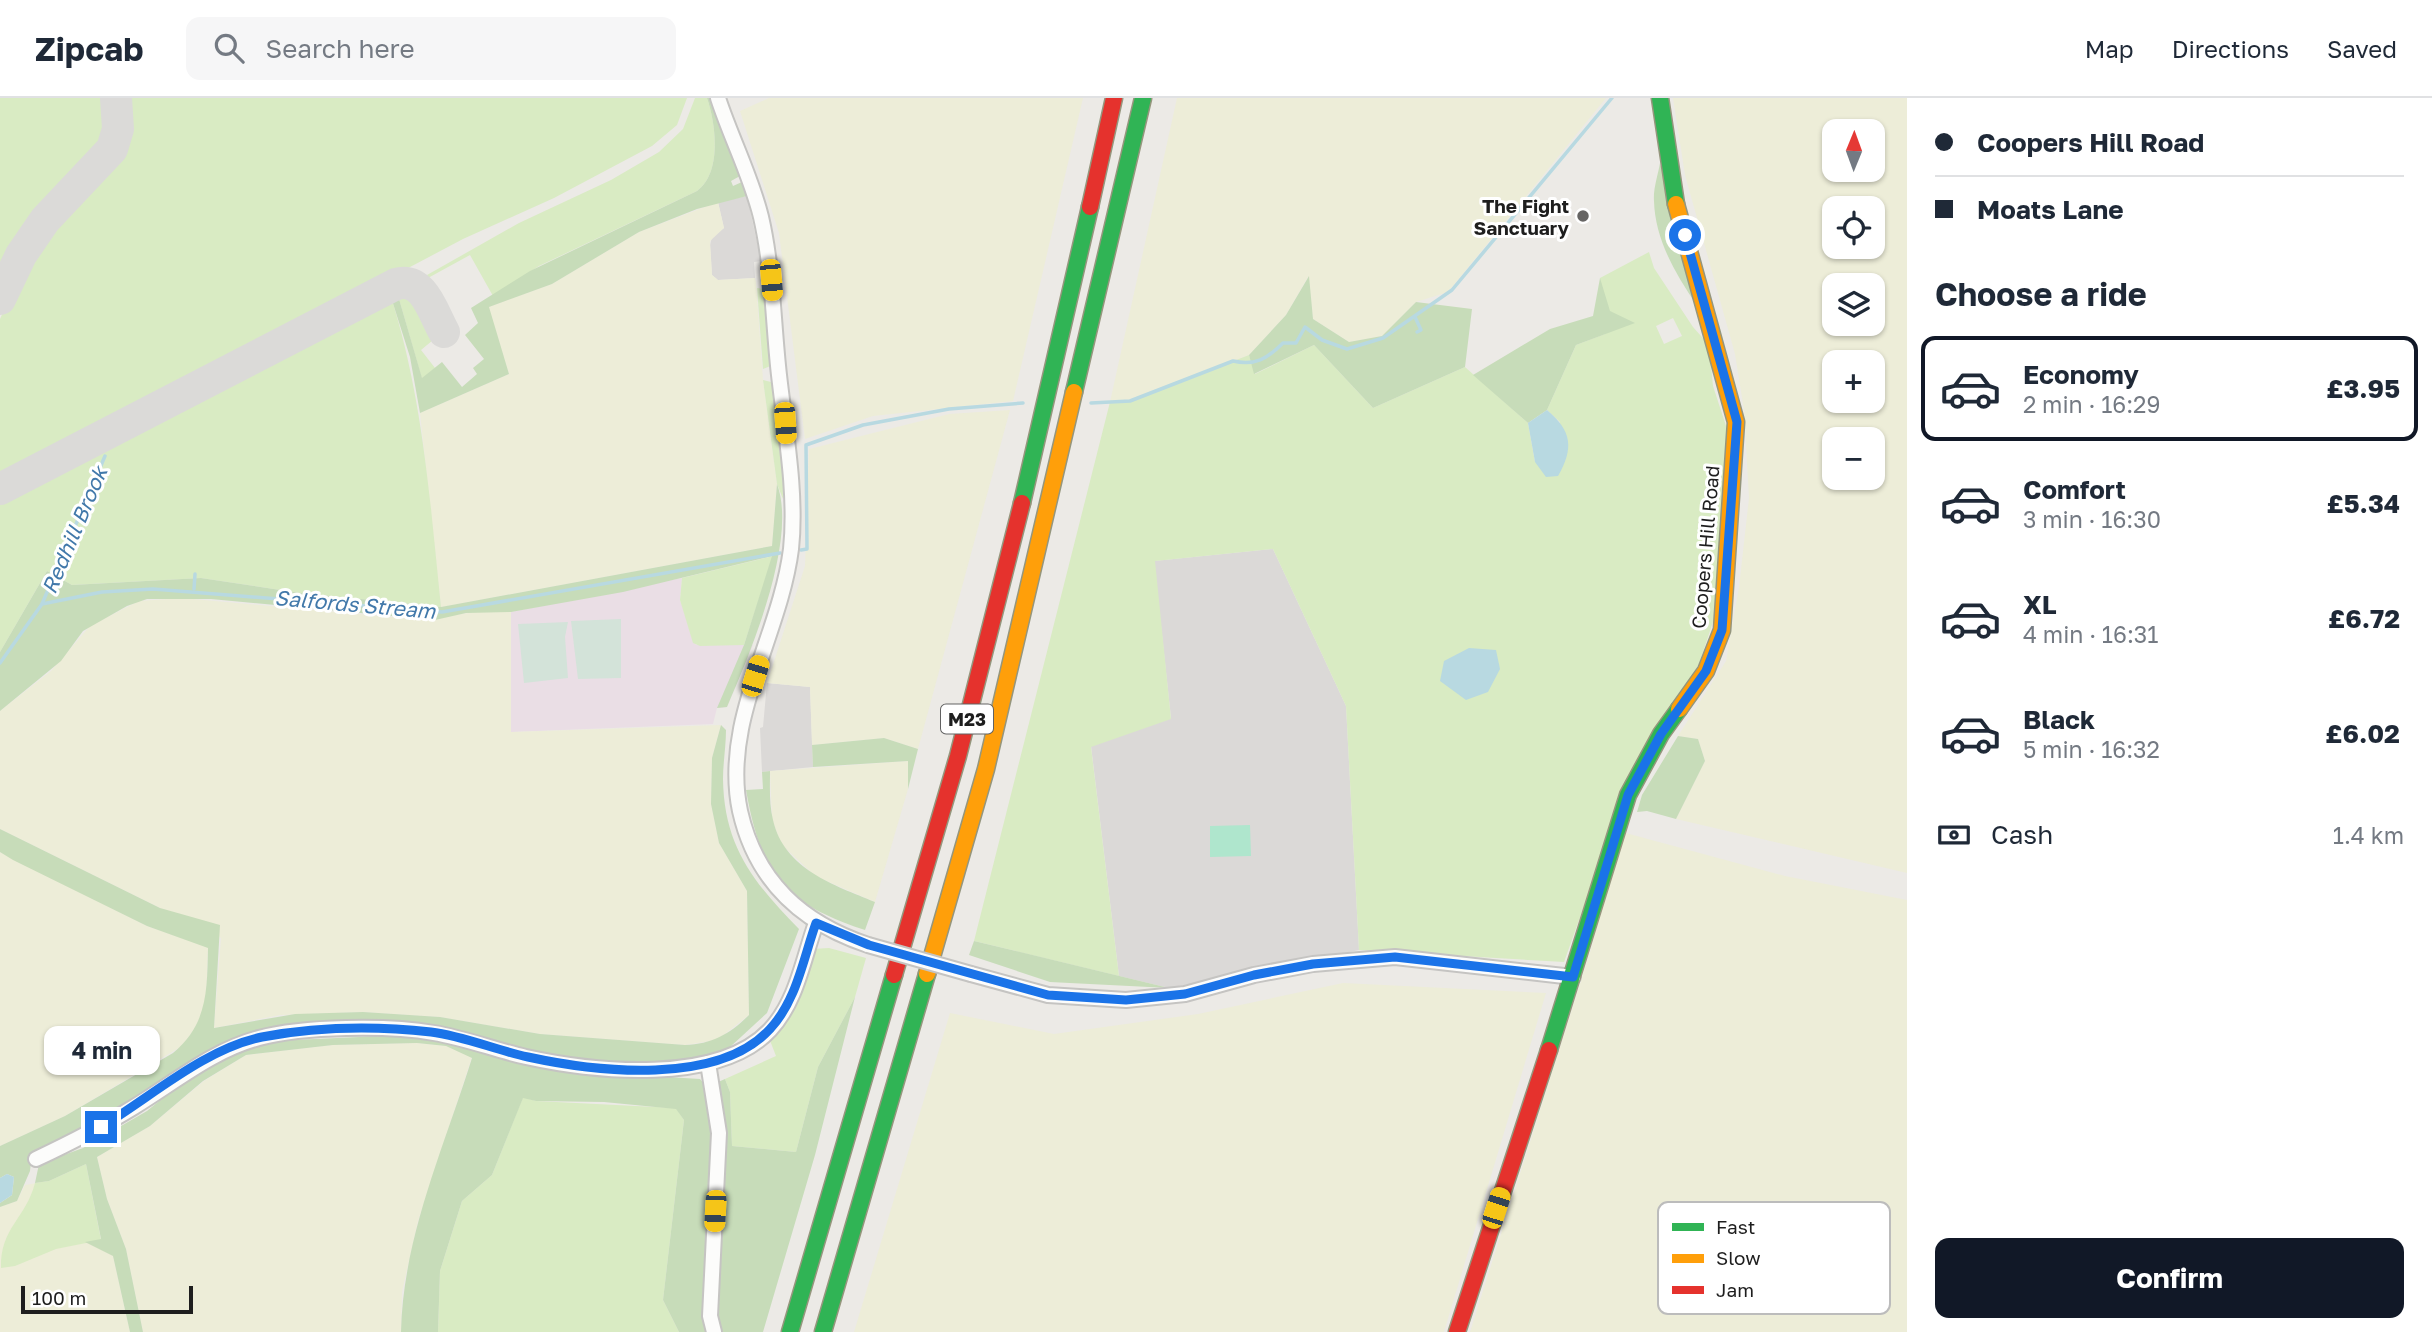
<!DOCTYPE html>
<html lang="en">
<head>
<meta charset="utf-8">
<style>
	:root { --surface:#fff; --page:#f6f6f7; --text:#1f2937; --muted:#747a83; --line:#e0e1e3; --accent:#111827 }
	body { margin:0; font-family:"Golos Text",sans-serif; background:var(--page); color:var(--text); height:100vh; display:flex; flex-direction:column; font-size:26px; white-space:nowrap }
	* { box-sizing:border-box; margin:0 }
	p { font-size:23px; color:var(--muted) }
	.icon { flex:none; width:38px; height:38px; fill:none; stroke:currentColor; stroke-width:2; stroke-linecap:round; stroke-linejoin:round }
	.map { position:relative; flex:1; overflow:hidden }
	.panel { display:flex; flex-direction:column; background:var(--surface); width:525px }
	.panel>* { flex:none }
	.top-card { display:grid; align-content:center; height:154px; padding:0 28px; background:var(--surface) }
	.needle { width:46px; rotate:1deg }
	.buttons { position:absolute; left:1822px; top:21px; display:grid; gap:14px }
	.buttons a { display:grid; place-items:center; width:63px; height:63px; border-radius:14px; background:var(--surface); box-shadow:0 2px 5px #0004; font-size:35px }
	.scale { position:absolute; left:21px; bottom:18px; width:172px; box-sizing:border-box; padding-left:7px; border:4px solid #1e1e1e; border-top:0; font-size:19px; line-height:24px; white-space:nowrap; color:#1e1e1e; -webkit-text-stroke:5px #fff; paint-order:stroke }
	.end { position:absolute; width:32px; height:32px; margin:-16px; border:9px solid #1a73e8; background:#fff; box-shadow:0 0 0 4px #fff }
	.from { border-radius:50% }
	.bubble { position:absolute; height:49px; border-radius:14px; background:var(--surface); box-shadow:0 2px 5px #0004; font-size:23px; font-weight:700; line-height:49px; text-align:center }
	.car { position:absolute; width:21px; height:42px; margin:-21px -10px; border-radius:9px; box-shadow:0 0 5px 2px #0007; background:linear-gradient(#f5c518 24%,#345 0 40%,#f5c518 0 76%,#345 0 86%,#f5c518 0) }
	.top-card b { display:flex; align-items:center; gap:24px; height:66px; font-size:26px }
	.top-card b+b { border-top:2px solid var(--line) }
	.top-card i { width:18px; height:18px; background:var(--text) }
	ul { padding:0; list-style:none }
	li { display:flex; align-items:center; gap:21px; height:105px; margin:0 14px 10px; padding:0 14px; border:4px solid transparent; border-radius:14px }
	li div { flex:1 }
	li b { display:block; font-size:26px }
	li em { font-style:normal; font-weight:700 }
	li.on { border-color:var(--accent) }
	li>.icon { width:63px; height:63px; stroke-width:1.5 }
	h2 { padding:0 28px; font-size:32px; line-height:84px }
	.pay { display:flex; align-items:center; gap:18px; height:77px; padding:0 28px; font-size:26px }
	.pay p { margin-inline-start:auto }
	.button { display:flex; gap:14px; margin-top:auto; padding:14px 28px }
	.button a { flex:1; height:80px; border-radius:14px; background:var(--accent); color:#fff; font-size:28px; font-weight:700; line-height:80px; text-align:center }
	header { display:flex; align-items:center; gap:42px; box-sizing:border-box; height:98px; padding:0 35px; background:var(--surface); border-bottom:2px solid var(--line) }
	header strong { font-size:33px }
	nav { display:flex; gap:38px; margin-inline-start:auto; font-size:24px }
	.search { width:490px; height:63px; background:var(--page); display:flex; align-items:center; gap:18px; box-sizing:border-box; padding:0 24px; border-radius:14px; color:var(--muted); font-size:26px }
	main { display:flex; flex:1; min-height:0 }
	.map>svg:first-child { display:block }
	.residential { fill:#dbd9d7 }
	.industrial { fill:#eadee5 }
	.farmland { fill:#ededd8; fill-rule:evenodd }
	.grass { fill:#d9ebc3; fill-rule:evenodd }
	.forest { fill:#c7dcb9 }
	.wetland { fill:#d3e3d9 }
	.pitch { fill:#afe6cd }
	.water { fill:#b8d9e1 }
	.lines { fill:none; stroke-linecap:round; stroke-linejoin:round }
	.stream { stroke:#b8d9e1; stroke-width:3.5 }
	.taxiway { stroke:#dbdad8; stroke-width:32 }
	.street-casing { stroke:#c5c4c2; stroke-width:18 }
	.fast-casing { stroke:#95967d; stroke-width:19 }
	.slow-casing { stroke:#95967d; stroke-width:19 }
	.jam-casing { stroke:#95967d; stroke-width:19 }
	.street { stroke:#fcfcfb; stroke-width:14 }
	.fast { stroke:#30b455; stroke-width:16 }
	.slow { stroke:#ff9f0a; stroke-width:16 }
	.jam { stroke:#e5322d; stroke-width:16 }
	.street-bridge-casing { stroke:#c5c4c2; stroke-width:18; stroke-linecap:butt }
	.street-bridge { stroke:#fcfcfb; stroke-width:14 }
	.route { stroke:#1a73e8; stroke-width:9 }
	.poi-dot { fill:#666564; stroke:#fff; stroke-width:2.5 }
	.labels { text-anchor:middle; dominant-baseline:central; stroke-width:6; stroke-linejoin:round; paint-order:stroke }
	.shield { fill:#fff; stroke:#626262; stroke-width:2 }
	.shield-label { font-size:18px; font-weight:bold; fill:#1e1e1e }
	.poi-label { font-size:19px; font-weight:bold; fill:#1e1e1e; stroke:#fff; text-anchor:end }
	.street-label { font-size:19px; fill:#1e1e1e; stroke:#fff }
	.water-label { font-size:21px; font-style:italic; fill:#4279aa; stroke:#fff }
	.key { fill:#fff; stroke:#bcbcbc; stroke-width:2 }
	.key-label { font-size:19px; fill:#1e1e1e }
</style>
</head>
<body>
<header>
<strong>Zipcab</strong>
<div class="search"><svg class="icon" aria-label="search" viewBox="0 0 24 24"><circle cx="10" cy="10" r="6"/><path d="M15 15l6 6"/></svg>Search here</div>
<nav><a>Map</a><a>Directions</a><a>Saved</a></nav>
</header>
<main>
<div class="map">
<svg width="1907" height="1234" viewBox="0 0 1907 1234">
	<rect width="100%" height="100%" fill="#eceae6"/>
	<g class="residential">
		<path d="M 747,98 L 761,163 L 754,164 L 755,180 L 718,182 L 712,177 L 710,147 L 712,139 L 724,130 L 718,104 Z"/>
		<path d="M 1273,451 L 1346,608 L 1359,852 L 1169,890 L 1119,878 L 1091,648 L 1171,620 L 1154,463 Z"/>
		<path d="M 767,585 L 810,589 L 813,669 L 762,674 L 760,630 L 763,629 Z"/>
	</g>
	<path class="industrial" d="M 682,480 L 680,502 L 696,547 L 753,547 L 727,609 L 717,610 L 713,626 L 511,634 L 511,514 Z"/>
	<g class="farmland">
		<path d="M 769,0 L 1083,0 L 1013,303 L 873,318 L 805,341 L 779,135 L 740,13 Z"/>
		<path d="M 1177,0 L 1606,0 L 1448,194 L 1416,204 L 1382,238 L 1349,244 L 1313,221 L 1308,179 L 1286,217 L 1249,257 L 1130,303 L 1110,304 Z"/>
		<path d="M 1673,0 L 1907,0 L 1907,775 L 1676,721 L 1705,663 L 1698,641 L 1678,638 L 1726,563 L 1739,489 L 1749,400 L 1744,312 L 1735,256 L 1685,77 ZM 1834,33 L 1872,33 L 1872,72 L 1834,72 ZM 1834,110 L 1872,110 L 1872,149 L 1834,149 ZM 1834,187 L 1872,187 L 1872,226 L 1834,226 ZM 1834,264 L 1872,264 L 1872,303 L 1834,303 ZM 1834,341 L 1872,341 L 1872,380 L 1834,380 Z"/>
		<path d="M 718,104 L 724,130 L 710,143 L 712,177 L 718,182 L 755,180 L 756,184 L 763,282 L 777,386 L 772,448 L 441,509 L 420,315 L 509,276 L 488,209 L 552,186 L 639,134 Z"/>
		<path d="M 1010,312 L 918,651 L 884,640 L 812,647 L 810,589 L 767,585 L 805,468 L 809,351 L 949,316 Z"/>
		<path d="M 182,500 L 425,522 L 474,514 L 511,514 L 511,634 L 721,627 L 712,660 L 711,706 L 719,745 L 747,793 L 749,917 L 717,942 L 685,947 L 540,936 L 440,919 L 363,914 L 280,917 L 214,930 L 221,840 L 0,731 L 0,613 L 51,573 L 90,528 L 139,503 Z"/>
		<path d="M 908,663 L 908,691 L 875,804 L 815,778 L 781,746 L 772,721 L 770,673 Z"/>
		<path d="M 1622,734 L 1785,778 L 1907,802 L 1907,1234 L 1470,1234 L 1592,848 Z"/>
		<path d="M 0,754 L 147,828 L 208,849 L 206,906 L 200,924 L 182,948 L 65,1018 L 0,1048 Z"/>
		<path d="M 1343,885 L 1546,895 L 1444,1234 L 854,1234 L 950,915 L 1054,936 L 1198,916 Z"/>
		<path d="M 417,945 L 446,948 L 472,959 L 418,1123 L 402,1194 L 401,1234 L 143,1234 L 126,1151 L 107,1101 L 97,1059 L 150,1028 L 204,983 L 246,957 L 333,947 Z"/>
		<path d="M 49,1083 L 113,1158 L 130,1234 L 0,1234 L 0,1109 L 17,1103 L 25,1087 Z"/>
	</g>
	<g class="grass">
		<path d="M 0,0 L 107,0 L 106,46 L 38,116 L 0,184 Z"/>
		<path d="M 124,0 L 687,0 L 677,27 L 652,48 L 554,100 L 463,141 L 0,386 L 0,221 L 25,165 L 49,129 L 119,55 L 126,33 Z"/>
		<path d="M 695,0 L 707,0 C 716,26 722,75 697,93 L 539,168 L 493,198 L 470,157 L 428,180 L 427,177 L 519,125 L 611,82 L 659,54 L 683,31 Z"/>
		<path d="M 1649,154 L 1654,170 L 1693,229 L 1709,247 L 1713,288 L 1727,331 L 1719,506 L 1699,566 L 1634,669 L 1564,864 L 1359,852 L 1346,608 L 1273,451 L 1155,463 L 1171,621 L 1091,649 L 1119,878 L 974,843 L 1110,304 L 1130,303 L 1249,257 L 1255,276 L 1314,247 L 1373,310 L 1465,269 L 1528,325 L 1535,364 L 1560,324 L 1547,312 L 1576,247 L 1605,236 L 1600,180 ZM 1673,220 L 1682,238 L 1664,246 L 1656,228 Z"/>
		<path d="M 757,190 L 765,191 L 773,267 L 763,271 Z"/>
		<path d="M 405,191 L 433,242 L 421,252 L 435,270 L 422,281 L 397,194 Z"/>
		<path d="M 390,196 C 423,298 430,403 441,509 L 300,495 L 201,480 L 72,487 L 47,473 L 0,554 L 0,400 Z"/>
		<path d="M 763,282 L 775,285 L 784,354 L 783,401 L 777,386 Z"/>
		<path d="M 773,458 L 744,547 L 700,548 L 693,545 L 680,502 L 682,480 Z"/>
		<path d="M 829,850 L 866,860 L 855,899 L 818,969 L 796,1054 L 732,1048 L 730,994 L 725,981 L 776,958 L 769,940 L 812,851 Z"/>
		<path d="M 523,999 L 536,1003 L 676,1010 L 684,1022 L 663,1202 L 679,1234 L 438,1234 L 440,1173 L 462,1103 L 492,1077 Z"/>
		<path d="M 86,1066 L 101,1142 L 56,1151 L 15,1168 L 1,1170 C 0,1130 26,1120 35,1085 L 49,1083 Z"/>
	</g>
	<g class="forest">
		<path d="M 707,0 L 711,0 L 740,78 L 731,83 L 733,88 L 742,84 L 747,98 L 697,111 L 639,134 L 552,186 L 489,209 L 509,276 L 420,315 L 410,259 L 390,196 L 397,194 L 422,280 L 442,264 L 462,289 L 477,276 L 473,270 L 484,261 L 465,237 L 478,225 L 471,210 L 530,173 L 697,93 C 722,75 716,26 707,0 Z"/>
		<path d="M 1660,65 L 1696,206 C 1675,175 1655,141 1654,103 C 1653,91 1658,77 1660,65 Z"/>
		<path d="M 1309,178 L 1313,221 L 1349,244 L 1382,238 L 1416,204 L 1472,211 L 1465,269 L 1373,310 L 1314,247 L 1254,276 L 1249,257 L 1286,217 Z"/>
		<path d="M 1600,180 L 1610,213 L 1635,225 L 1576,247 L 1547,312 L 1528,325 L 1473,277 L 1550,231 L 1593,218 Z"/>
		<path d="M 777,386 C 798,442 750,556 727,609 L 717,610 L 744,547 L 772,458 L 623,494 L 511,514 L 466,515 L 435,522 L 211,501 L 147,501 L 127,508 L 83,533 L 61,563 L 0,613 L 0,554 L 47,473 L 72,487 L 201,480 L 300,495 L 441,509 L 772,448 Z"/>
		<path d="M 721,627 L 726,632 C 726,648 723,665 723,681 C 724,749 754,785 799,831 L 767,915 L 729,950 L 705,960 L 654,966 L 593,963 L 542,957 L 440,931 L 258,933 L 107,1019 L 32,1055 L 30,1073 L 17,1103 L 0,1109 L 0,1105 L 12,1097 L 14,1079 L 7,1076 L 0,1080 L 0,1048 L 65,1018 L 173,955 C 208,926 207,892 208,850 L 147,828 L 13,762 L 0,754 L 0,731 L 160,810 L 220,827 L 214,930 L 295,916 L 363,914 L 440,919 L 540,936 L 685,947 C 712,946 730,936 749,917 L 747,793 L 719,745 L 711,706 L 712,660 Z"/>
		<path d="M 1678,638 L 1698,641 L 1705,663 L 1676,721 L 1647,713 L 1637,714 L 1642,697 Z"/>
		<path d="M 884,640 L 918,651 L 908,691 L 908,663 L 813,669 L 812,647 Z"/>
		<path d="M 770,673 C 770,689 769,706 773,722 C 784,771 834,787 875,804 L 865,832 C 783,805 761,776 746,692 L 763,691 L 762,674 Z"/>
		<path d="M 974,843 L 1169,890 L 1050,884 L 969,857 Z"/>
		<path d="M 855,899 L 815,1057 L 763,1234 L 679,1234 L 663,1202 L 684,1022 L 676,1011 L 604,1004 L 536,1003 L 523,1000 L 492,1077 L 462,1103 L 440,1173 L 438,1234 L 401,1234 C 403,1139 444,1050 472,960 L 446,948 L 417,945 L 333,947 L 246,957 L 203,983 L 150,1028 L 97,1059 L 107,1101 L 126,1151 L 143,1234 L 130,1234 L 113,1158 L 85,1144 L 101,1141 L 86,1066 L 49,1083 L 35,1085 L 39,1066 L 83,1050 L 147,1013 L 192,976 L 234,952 L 270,943 L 404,937 L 442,940 L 619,976 L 700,981 L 707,989 L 725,981 L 730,994 L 732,1048 L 796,1054 L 818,969 Z"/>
	</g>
	<g class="wetland">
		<path d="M 621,521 L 621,580 L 578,581 L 571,523 Z"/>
		<path d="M 568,524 L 565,539 L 568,580 L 524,585 L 518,526 Z"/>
	</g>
	<path class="pitch" d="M 1250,727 L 1251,758 L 1210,759 L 1210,728 Z"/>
	<g class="water">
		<path d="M 1547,312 C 1572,333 1574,350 1558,378 L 1546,379 L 1535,364 L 1528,325 Z"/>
		<path d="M 1469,550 L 1496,552 L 1500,571 L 1488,594 L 1466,602 L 1440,583 L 1444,563 Z"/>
		<path d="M 7,1076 L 14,1079 L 12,1097 L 0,1105 L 0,1080 Z"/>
	</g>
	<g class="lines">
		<g class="stream">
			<path d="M 1415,219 L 1421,232 L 1417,234"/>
			<path d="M 1091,305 L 1130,303 L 1233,263 C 1255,268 1267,261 1283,245 L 1296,245 L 1305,229 L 1322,242 L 1347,251 L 1383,240 L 1452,192 L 1612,0"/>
			<path d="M 801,452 L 807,451 L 806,347 L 863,327 L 949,311 L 1023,305"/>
			<path d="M 194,491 L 195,476"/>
			<path d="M 42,506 L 102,494 L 153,491 L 442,514 L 780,455"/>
			<path d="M 0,565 L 42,506 L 105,358"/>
		</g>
		<g class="taxiway">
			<path d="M 0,201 L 21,157 L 45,122 L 112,51 L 118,31 L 116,0"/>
			<path d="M 0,391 L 396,186 C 424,178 433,215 444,234"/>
		</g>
		<defs>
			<g id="street">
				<path d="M 718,0 C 731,40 751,78 761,119 C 773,171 773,224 779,277 C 785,331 797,396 791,451 C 780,538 721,623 740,713 C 756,784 802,825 868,847"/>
				<path d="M 971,876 L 1048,897 L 1126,902 L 1185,896 L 1254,877 L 1313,866 L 1395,859 L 1573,879"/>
				<path d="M 708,965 L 719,1035 L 710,1218 L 714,1234"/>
				<path d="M 36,1061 C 70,1045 103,1028 134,1009 C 175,984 213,952 259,940 C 304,928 388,927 434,935 C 465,940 495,952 526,959 C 595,974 718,987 770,932 C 797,903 803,861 816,825"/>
			</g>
			<g id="fast">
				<path d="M 1660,0 L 1676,106"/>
				<path d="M 1074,294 L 1143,0"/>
				<path d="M 1022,405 L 1090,109"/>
				<path d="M 1549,952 L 1628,697 L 1661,636 L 1679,611"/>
				<path d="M 790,1234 L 894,877"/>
				<path d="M 823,1234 L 927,876"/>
			</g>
			<g id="slow">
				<path d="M 1676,106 L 1736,324 L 1722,532 L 1706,573 L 1679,611"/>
				<path d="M 927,876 L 986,671 L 1074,294"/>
			</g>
			<g id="jam">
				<path d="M 1090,109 L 1114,0"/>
				<path d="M 894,877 L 958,658 L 1022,405"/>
				<path d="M 1457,1234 L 1549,952"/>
			</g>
		</defs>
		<use href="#street" class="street-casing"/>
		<use href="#fast" class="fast-casing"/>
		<use href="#slow" class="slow-casing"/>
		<use href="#jam" class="jam-casing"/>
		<use href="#street" class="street"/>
		<use href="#fast" class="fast"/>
		<use href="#slow" class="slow"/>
		<use href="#jam" class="jam"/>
		<defs>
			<path id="street-bridge" d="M 868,847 L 971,876"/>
		</defs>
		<use href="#street-bridge" class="street-bridge-casing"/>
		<use href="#street-bridge" class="street-bridge"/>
	</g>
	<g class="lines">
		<path class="route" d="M 101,1029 C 151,999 204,951 262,939 C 316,929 376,928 431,934 C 464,938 495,952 528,959 C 597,974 718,988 770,931 C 797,902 803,861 816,825 L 869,847 L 1048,897 L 1126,902 L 1185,896 L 1254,877 L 1313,866 L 1395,859 L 1573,879 L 1628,697 L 1661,636 L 1706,573 L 1722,532 L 1737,324 L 1685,137"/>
	</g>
	<circle class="poi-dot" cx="1583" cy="118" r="7"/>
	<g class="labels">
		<rect class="shield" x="941" y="606.5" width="52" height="29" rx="5"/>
		<g class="shield-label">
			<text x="967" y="621">M23</text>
		</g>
		<g class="poi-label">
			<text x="1569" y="107">The Fight<tspan x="1569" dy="22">Sanctuary</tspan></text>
		</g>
		<g class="street-label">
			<text transform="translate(1705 449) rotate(-85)">Coopers Hill Road</text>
		</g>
		<g class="water-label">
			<text transform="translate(74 432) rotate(-67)">Redhill Brook</text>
			<text transform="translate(355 506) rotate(5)">Salfords Stream</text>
		</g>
	</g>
	<rect x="1658" y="1104" width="232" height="112" rx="10" class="key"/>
	<rect x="1672" y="1125" width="32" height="8" fill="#30b455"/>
	<rect x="1672" y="1156" width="32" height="9" fill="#ff9f0a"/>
	<rect x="1672" y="1188" width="32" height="8" fill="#e5322d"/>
	<g class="key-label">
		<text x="1716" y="1136">Fast</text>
		<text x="1716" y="1167">Slow</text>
		<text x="1716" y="1199">Jam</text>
	</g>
</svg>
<div class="buttons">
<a><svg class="needle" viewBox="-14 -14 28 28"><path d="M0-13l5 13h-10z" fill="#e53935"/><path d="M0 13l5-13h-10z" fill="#747a83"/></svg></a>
<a><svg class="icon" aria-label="locate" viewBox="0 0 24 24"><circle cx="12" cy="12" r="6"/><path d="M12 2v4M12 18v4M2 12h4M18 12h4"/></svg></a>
<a><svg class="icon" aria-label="layers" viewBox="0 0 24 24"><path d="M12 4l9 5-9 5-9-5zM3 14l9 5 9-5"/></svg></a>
<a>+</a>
<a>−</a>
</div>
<div class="scale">100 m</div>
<i class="end from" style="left:1685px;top:137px"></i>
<i class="end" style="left:101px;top:1029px"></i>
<div class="bubble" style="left:44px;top:928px;width:116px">4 min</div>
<i class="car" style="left:771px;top:182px;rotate:175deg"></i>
<i class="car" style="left:785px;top:325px;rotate:176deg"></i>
<i class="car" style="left:755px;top:578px;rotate:17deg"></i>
<i class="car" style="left:1496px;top:1110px;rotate:18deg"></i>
<i class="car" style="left:715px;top:1113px;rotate:183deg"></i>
</div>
<section class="panel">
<div class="top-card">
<b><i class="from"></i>Coopers Hill Road</b>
<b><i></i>Moats Lane</b>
</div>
<h2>Choose a ride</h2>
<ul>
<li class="on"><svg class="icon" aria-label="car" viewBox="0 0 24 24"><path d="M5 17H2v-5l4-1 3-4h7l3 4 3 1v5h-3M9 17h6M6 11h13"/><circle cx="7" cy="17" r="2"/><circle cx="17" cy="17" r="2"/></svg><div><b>Economy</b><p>2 min · 16:29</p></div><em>£3.95</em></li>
<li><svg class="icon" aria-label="car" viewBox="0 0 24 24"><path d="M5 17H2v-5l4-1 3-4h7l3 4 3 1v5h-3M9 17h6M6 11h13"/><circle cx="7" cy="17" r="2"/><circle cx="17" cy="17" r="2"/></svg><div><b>Comfort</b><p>3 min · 16:30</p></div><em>£5.34</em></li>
<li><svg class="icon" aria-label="car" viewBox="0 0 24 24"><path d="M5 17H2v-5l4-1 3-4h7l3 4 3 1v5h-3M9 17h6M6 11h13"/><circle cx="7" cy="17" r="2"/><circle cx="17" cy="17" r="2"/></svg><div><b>XL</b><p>4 min · 16:31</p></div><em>£6.72</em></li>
<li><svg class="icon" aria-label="car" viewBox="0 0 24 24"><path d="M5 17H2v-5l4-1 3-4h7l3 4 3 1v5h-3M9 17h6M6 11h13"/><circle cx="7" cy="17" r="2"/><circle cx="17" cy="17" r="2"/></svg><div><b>Black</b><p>5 min · 16:32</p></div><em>£6.02</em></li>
</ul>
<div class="pay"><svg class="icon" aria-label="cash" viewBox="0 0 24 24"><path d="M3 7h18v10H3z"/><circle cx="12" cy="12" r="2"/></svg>Cash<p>1.4 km</p></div>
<div class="button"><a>Confirm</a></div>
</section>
</main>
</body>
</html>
